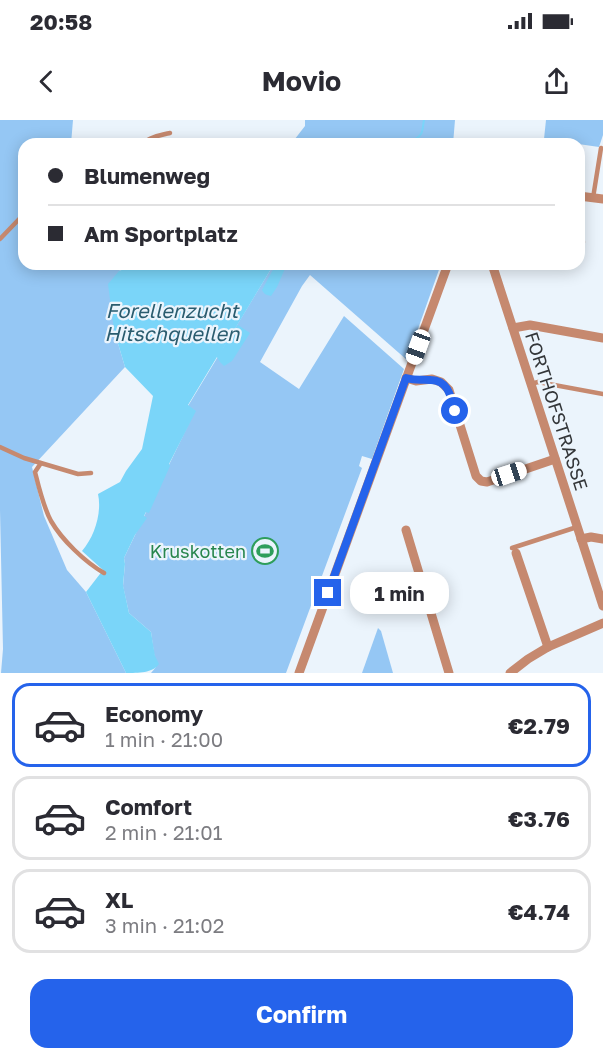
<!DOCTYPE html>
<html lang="en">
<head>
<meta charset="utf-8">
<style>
	:root { --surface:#fff; --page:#f7f7f7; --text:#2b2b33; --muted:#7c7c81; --line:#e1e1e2; --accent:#2563eb }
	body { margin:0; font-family:"Golos Text",sans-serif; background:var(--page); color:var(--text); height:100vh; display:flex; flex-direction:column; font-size:22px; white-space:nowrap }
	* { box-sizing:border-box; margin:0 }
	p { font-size:20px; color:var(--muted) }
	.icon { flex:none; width:33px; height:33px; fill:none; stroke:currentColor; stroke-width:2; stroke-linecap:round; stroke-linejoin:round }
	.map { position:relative; height:553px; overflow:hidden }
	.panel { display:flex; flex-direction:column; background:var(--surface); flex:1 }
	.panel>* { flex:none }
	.guide { position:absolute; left:18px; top:18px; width:567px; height:132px; border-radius:18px; box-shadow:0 3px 15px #0003; display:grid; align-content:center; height:132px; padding:0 30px; background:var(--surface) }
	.end { position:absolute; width:27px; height:27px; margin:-14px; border:8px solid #2563eb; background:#fff; box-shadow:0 0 0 3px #fff }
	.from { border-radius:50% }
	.bubble { position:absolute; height:42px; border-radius:18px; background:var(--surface); box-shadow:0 3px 15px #0003; font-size:20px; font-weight:700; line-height:42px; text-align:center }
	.car { position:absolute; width:18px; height:36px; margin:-18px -9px; border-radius:8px; box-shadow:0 0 4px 2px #0007; background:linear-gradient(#fff 24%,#345 0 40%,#fff 0 76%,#345 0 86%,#fff 0) }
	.guide b { display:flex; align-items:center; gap:21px; height:57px; font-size:22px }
	.guide b+b { border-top:2px solid var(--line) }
	.guide i { width:15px; height:15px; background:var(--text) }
	ul { padding:10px 0 0; list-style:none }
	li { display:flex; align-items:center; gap:18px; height:84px; margin:0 12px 9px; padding:0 18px; border:3px solid var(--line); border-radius:18px }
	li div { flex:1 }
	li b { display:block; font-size:22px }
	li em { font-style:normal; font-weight:700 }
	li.active { border-color:var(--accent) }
	li>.icon { width:54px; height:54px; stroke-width:1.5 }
	.button { display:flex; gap:12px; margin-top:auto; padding:12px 30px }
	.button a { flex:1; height:69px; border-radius:18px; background:var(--accent); color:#fff; font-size:24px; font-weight:700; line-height:69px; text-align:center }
	.status { display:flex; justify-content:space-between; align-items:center; height:42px; padding:0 30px; background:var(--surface); direction:ltr }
	.status svg { height:16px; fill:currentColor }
	header { display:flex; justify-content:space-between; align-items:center; height:78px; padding:0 30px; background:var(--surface); font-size:27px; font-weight:700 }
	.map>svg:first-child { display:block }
	.green { fill:#95c7f4 }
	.water { fill:#7ad5f9 }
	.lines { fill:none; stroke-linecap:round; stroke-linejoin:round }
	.stream { stroke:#7ad5f9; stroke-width:2 }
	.service { stroke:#c6896f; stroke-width:4.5 }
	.minor { stroke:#c6896f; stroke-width:9 }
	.route { stroke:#2563eb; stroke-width:8 }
	.labels { text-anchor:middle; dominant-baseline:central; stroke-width:4.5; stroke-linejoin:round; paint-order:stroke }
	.street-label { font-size:18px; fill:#333639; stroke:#ebf4fc }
	.leisure-label { font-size:18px; fill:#27864d; stroke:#ebf4fc; text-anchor:end }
	.water-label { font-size:20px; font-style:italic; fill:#2a5c6f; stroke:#ebf4fc }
</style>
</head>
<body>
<div class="status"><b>20:58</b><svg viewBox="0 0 49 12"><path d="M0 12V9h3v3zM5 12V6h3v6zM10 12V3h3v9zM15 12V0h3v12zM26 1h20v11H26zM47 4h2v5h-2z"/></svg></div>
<header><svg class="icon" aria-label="back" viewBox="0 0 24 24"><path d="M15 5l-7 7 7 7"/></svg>Movio<svg class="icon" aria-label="share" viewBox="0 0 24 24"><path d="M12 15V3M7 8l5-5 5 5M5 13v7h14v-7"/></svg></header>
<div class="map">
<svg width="603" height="553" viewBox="0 0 603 553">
	<rect width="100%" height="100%" fill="#ebf4fc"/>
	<g class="green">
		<path d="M 0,0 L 73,0 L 71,24 L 24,24 L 24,144 L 136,144 L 119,151 L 114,210 L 125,247 L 32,347 L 44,396 L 67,450 L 86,472 L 126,553 L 1,553 L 3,529 L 0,390 Z"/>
		<path d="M 305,0 L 455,0 L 453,24 L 291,24 L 305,6 Z"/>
		<path d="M 546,0 L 603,0 L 603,15 L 599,27 L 544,19 Z"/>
		<path d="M 274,144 L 441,144 L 407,240 L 310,155 L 302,166 L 260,242 L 299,269 L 344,196 L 404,249 L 372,339 L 362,336 L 359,346 L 362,348 L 286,553 L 151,553 L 156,547 L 151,512 L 129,493 L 123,466 L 125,444 L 124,438 L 195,291 L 188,286 Z"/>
		<path d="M 378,508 L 381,511 L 393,553 L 362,553 Z"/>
	</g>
	<g class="water">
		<path d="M 136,144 L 198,144 L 204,150 L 210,144 L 274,144 L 221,232 L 238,205 L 250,213 L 232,241 L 224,246 L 220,242 L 217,237 L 188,285 L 196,291 L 169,344 L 170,346 L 149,393 L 146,392 L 144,396 L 147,398 L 135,415 L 124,438 L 125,444 L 123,465 L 129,493 L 151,512 L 155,536 L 159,544 C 153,553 138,553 126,553 L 86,472 L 103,450 L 82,431 C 95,416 102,392 98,374 L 120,362 L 126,351 L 142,329 L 153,276 L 125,247 L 114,210 L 108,164 L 119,151 Z"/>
		<path d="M 276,144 L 287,144 L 277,167 L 271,176 C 266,175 264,174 262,170 Z"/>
	</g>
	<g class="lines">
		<path class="stream" d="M 365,24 C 379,19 412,28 421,14 C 423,11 423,4 424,0"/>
		<g class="service">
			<path d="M 143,24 C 149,17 161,15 170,13"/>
			<path d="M 593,78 L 601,28"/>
			<path d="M 0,119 L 24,94"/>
			<path d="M 579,121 L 583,122"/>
			<path d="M 531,264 L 538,262 L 603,274"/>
			<path d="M 0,327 L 24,338 L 78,354 L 91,353"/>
			<path d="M 41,343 L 35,352 C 39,368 43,386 51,401 C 62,420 85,442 104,453"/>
			<path d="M 512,428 L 577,407"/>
		</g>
		<g class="minor">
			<path d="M 579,76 L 603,79"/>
			<path d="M 492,144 L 603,486"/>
			<path d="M 513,208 L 530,205 L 603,218"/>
			<path d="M 406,258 L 416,261 L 432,259 L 441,262 L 449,270 L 476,356 L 481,361 L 487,362 L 555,339"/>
			<path d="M 406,410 L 449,553"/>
			<path d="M 581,419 L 591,417 L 603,419"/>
			<path d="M 516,433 L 548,527"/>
			<path d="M 299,553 L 448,144"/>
			<path d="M 510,553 L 528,539 L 548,527 L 603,503"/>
		</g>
	</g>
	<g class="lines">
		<path class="route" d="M 328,473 L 406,258 C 417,261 420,259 431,260 C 448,260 451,277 455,291"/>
	</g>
	<defs>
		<symbol id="stadium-ring" viewBox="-11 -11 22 22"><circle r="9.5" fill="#ebf4fc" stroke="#2e9e5b" stroke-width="1.5"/><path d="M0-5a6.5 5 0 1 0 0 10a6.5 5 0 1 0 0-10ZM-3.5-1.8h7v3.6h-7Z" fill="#2e9e5b"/></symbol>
	</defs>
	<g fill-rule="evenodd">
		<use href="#stadium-ring" x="250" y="416" width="30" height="30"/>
	</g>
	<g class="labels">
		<g class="street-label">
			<text transform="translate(557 291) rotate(72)">FORTHOFSTRASSE</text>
		</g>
		<g class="leisure-label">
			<text x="246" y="431">Kruskotten</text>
		</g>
		<g class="water-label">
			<text x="172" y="190">Forellenzucht<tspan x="172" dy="23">Hitschquellen</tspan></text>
		</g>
	</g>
</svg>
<i class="end from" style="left:455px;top:291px"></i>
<i class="end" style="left:328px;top:473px"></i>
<div class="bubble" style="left:350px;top:452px;width:99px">1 min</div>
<i class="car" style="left:418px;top:227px;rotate:200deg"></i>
<i class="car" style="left:509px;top:354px;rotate:72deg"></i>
<div class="guide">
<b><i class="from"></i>Blumenweg</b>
<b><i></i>Am Sportplatz</b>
</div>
</div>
<section class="panel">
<ul>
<li class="active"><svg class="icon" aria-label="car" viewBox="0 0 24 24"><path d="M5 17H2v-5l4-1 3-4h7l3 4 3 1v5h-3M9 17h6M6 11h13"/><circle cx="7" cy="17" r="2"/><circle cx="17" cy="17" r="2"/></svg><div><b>Economy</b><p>1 min · 21:00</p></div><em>€2.79</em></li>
<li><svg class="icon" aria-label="car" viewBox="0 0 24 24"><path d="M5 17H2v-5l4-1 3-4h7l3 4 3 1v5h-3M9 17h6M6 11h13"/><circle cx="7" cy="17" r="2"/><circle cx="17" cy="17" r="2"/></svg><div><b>Comfort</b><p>2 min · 21:01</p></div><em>€3.76</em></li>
<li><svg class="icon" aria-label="car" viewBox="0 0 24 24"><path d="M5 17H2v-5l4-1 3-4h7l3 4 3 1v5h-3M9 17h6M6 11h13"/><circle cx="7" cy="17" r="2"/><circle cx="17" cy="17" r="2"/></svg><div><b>XL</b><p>3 min · 21:02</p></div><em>€4.74</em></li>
</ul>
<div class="button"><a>Confirm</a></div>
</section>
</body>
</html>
